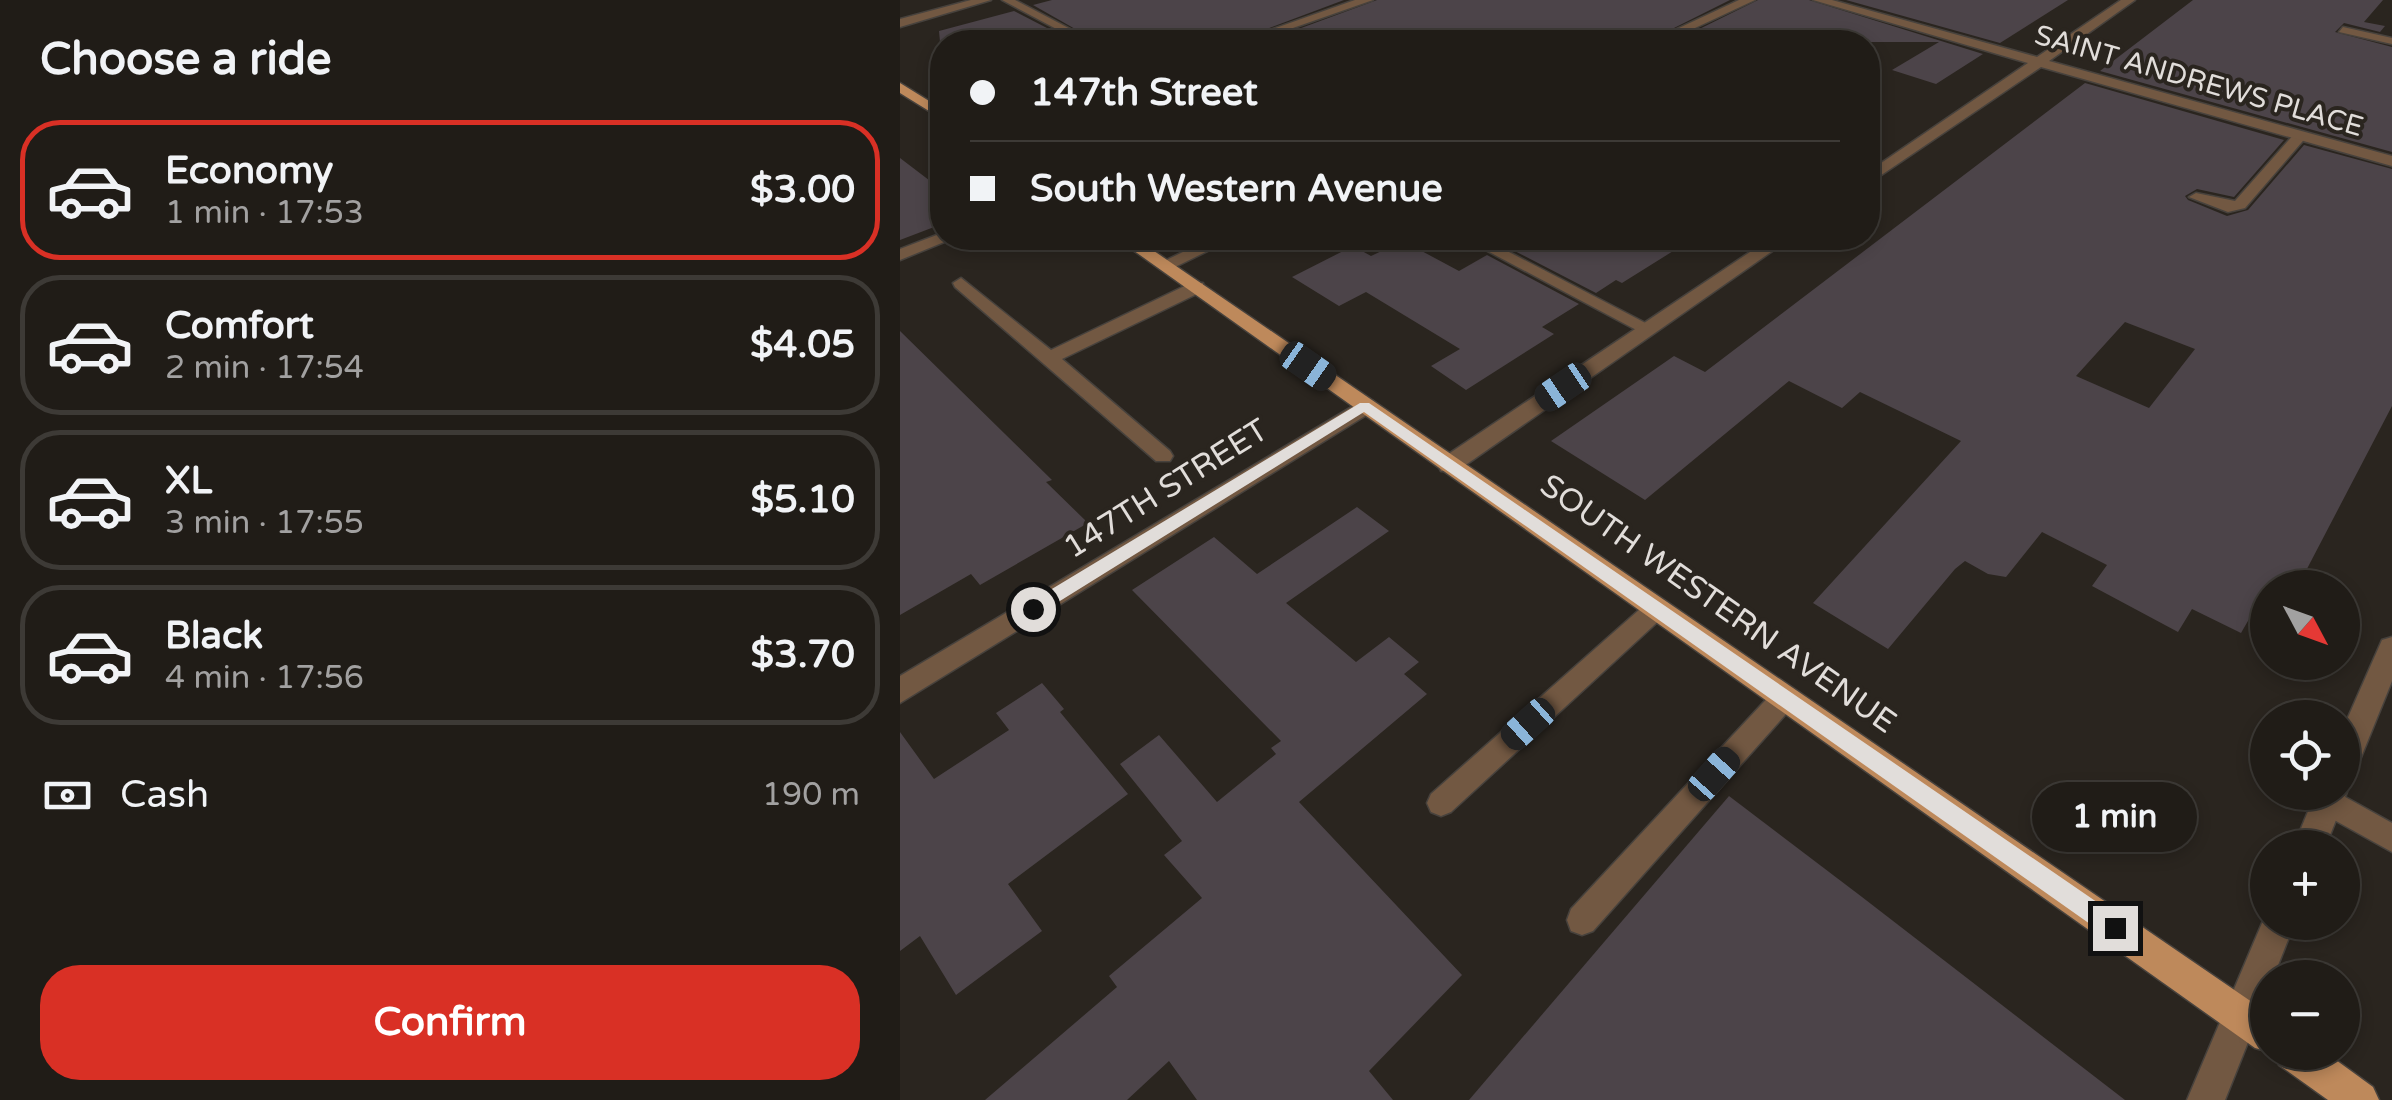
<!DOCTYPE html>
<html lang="en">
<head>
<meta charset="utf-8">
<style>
	:root { --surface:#201c17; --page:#282520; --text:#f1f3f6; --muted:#a2a1a1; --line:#3d3a36; --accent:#d93025 }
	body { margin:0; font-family:"Varela Round",sans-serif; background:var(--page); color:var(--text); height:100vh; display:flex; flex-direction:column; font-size:38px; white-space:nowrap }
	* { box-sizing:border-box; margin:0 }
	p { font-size:32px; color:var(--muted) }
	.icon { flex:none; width:55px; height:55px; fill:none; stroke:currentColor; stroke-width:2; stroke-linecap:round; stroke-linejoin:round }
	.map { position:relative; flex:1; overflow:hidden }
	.details { display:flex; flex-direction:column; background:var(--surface); width:900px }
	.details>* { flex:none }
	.hud { position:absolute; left:30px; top:30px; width:950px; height:220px; border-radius:40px; box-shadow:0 5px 15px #0003,0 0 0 2px var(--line); display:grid; align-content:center; height:220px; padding:0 40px; background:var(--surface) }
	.needle { width:65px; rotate:131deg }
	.tools { position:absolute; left:1350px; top:570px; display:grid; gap:20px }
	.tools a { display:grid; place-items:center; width:110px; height:110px; border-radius:50%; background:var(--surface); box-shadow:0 5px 15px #0003,0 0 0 2px var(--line); font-size:50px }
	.end { position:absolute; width:45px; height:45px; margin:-22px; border:12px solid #e1ddda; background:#111; box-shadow:0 0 0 5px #111 }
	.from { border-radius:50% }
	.bubble { position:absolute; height:70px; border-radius:35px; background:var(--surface); box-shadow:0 5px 15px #0003,0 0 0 2px var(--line); font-size:32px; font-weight:700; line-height:70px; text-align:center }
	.car { position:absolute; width:30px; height:60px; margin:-30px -15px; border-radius:12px; box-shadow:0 0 8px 2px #0007; background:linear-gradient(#222 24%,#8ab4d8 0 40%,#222 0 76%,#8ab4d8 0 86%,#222 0) }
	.hud b { display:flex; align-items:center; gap:35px; height:95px; font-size:38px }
	.hud b+b { border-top:2px solid var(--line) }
	.hud i { width:25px; height:25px; background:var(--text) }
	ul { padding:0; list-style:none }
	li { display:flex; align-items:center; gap:30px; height:140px; margin:0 20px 15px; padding:0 20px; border:5px solid var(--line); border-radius:40px }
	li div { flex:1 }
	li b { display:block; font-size:38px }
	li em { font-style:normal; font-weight:700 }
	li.current { border-color:var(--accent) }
	li>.icon { width:90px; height:90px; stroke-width:1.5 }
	h2 { padding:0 40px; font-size:45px; line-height:120px }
	.pay { display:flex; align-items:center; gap:25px; height:110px; padding:0 40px; font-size:38px }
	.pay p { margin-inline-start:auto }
	.button { display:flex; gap:20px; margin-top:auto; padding:20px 40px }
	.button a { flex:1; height:115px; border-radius:40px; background:var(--accent); color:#fff; font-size:40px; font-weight:700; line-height:115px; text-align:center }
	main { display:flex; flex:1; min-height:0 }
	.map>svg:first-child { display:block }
	.building { fill:#4c4449; fill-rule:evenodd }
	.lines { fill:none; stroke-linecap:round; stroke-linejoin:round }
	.lane-casing { stroke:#47423d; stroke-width:3 }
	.street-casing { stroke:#47423d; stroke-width:3 }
	.primary-casing { stroke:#47423d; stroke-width:3 }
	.lane { fill:#725842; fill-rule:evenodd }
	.street { fill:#725842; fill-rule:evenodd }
	.primary { fill:#be895b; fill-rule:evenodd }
	.route { fill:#e1ddda }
	.labels { text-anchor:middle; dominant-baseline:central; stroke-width:8; stroke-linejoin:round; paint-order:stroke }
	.far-street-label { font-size:28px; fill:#e1ddda; stroke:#2a251f }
	.street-label { font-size:32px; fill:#e1ddda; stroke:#2a251f }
</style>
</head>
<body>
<main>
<section class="details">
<h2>Choose a ride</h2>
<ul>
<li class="current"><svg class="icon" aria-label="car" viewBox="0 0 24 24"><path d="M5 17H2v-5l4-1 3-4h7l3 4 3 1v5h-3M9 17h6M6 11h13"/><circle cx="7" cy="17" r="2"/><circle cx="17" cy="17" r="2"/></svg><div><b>Economy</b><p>1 min · 17:53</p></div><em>$3.00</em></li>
<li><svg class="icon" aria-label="car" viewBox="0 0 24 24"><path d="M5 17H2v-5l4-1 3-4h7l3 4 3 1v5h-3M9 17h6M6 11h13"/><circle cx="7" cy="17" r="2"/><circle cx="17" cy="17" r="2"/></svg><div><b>Comfort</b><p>2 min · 17:54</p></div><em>$4.05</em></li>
<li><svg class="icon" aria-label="car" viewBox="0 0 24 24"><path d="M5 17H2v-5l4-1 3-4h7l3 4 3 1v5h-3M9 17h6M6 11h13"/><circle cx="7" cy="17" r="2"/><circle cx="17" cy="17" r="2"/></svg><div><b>XL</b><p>3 min · 17:55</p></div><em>$5.10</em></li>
<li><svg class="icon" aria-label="car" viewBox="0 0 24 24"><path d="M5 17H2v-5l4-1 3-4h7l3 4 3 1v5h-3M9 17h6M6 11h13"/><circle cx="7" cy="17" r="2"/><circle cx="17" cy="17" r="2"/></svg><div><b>Black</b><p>4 min · 17:56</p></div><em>$3.70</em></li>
</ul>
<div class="pay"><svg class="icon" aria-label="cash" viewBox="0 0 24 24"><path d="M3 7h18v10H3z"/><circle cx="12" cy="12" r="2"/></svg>Cash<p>190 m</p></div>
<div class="button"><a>Confirm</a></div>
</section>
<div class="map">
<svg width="1492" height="1100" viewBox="0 0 1492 1100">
	<rect width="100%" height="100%" fill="#2a251f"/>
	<g class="building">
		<path d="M 152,0 L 444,0 L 332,42 L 198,42 L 133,5 Z"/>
		<path d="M 477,0 L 830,0 L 746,42 L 363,42 Z"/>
		<path d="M 858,0 L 909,0 L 1083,54 L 1036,84 L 992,70 L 1039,42 L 773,42 Z"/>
		<path d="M 946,0 L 1168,0 L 1100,43 Z"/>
		<path d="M 1293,0 L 1483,0 L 1464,22 L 1485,26 L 1480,32 L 1444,23 L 1435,32 L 1492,47 L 1492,152 L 1200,71 Z"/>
		<path d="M 114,11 L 174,42 L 40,42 L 39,31 Z"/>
		<path d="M 1185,83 L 1384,140 L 1334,197 L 1297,189 L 1285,196 L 1288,200 L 1327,216 L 1348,210 L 1404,145 L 1492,169 L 1492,406 L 1397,588 L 1367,588 L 1341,633 L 1292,609 L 1278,632 L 1192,586 L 1207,565 L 1142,532 L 1106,577 L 1088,574 L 1065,561 L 1055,569 L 988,649 L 913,603 L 1061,441 L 960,392 L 942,408 L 889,381 L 745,500 L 651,441 L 774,356 L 805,372 ZM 1225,322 L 1295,349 L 1249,408 L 1176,376 Z"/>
		<path d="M 0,158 L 42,190 L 42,224 L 0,240 Z"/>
		<path d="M 619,238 L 794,238 L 722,283 L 716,280 L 696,293 L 605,246 Z"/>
		<path d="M 503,241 L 559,271 L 587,255 L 679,304 L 642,327 L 654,334 L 566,390 L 531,366 L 560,349 L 466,292 L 439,306 L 392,277 L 453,246 L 471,256 Z"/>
		<path d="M 0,331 L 152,480 L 146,482 L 188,523 L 80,585 L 71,574 L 0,615 Z"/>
		<path d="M 457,507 L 489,531 L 386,603 L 456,662 L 489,637 L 519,662 L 504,674 L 527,694 L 399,802 L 562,975 L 469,1071 L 493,1100 L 297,1100 L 269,1061 L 227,1100 L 85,1100 L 217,987 L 209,976 L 302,898 L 264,855 L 282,841 L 220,764 L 259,735 L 317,802 L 376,754 L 371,748 L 381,741 L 232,590 L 314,537 L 357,574 Z"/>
		<path d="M 142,683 L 164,709 L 160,712 L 228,794 L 108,884 L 142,931 L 56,995 L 20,936 L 0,951 L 0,732 L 34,779 L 109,730 L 96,713 Z"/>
		<path d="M 829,796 L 962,897 L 1225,1100 L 569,1100 Z"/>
	</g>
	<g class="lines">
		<defs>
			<g id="lane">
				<path d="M 102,0 L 115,0 L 195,42 L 181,42 Z"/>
				<path d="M 1443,27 L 1492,38 L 1492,44 L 1439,32 Z"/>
				<path d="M 1396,132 L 1408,135 L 1345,208 L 1328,212 L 1289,197 L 1296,193 L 1335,201 Z"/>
				<path d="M 563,238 L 582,238 L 757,329 L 748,334 L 742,333 Z"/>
				<path d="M 61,278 L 151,350 L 291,283 L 303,283 L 303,291 L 162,359 L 270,451 L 273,456 L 270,461 L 256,461 L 55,287 L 53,283 Z"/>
				<path d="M 756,600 L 764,602 L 768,609 L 764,616 L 551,812 L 541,816 L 531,812 L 527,803 L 531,794 L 748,602 Z"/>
				<path d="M 884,687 L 893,690 L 897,698 L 893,706 L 693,931 L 682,935 L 671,931 L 667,920 L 671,909 L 875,690 Z"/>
				<path d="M 1418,793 L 1438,793 L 1492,823 L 1492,852 L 1418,811 L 1414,802 Z"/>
			</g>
			<g id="street">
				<path d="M 71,0 L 91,0 L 0,27 L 0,19 Z"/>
				<path d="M 455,0 L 473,0 L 353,42 L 336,42 Z"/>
				<path d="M 839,0 L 855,0 L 765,42 L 749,42 Z"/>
				<path d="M 913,0 L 932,0 L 1137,57 L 1221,0 L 1235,0 L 1149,61 L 1492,156 L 1492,166 L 1141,67 L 968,184 L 968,172 L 1128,63 Z"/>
				<path d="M 42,233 L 42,238 L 54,238 L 0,260 L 0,249 Z"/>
				<path d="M 312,238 L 334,238 L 271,269 L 265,270 L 256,265 Z"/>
				<path d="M 871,238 L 891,238 L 557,471 L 541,471 L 538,465 L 541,459 Z"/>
				<path d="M 465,399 L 473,401 L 476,406 L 473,411 L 0,703 L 0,676 Z"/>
				<path d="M 1492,637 L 1492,681 L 1453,777 L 1442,781 L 1442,731 L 1482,640 Z"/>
				<path d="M 1442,782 L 1447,792 L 1425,848 L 1393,848 L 1416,792 L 1442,792 Z"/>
				<path d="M 1368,909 L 1368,922 L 1395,922 L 1373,978 L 1368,978 L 1368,992 L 1325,1100 L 1287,1100 Z"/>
			</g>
			<g id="primary">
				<path d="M 0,83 L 42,109 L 42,119 L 0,93 Z"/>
				<path d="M 216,238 L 235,238 L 1368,1013 L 1370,1052 L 1355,1048 Z"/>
				<path d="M 1374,1052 L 1425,1052 L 1473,1087 L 1479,1100 L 1428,1100 L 1379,1065 Z"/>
			</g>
		</defs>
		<use href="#lane" class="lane-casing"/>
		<use href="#street" class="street-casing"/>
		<use href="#primary" class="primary-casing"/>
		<use href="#lane" class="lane"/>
		<use href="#street" class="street"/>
		<use href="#primary" class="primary"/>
	</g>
	<path class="route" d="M 460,403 L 469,403 L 1223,920 L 1226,928 L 1223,936 L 1215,939 L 1207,936 L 464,412 L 139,614 L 127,614 L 127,604 Z"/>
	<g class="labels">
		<g class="far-street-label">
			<text transform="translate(1299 81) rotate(16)">SAINT ANDREWS PLACE</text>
		</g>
		<g class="street-label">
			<text transform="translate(266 489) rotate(-32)">147TH STREET</text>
			<text transform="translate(818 604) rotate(35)">SOUTH WESTERN AVENUE</text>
		</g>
	</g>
</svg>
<div class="tools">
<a><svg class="needle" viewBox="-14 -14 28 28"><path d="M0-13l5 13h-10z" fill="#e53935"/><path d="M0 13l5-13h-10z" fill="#a2a1a1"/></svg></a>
<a><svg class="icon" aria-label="locate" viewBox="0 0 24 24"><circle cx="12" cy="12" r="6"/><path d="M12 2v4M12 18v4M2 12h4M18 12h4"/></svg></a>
<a>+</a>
<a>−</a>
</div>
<i class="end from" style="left:133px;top:609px"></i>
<i class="end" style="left:1215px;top:928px"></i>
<div class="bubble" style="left:1132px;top:782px;width:165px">1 min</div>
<i class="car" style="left:408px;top:366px;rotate:125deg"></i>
<i class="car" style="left:663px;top:387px;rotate:236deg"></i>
<i class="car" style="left:628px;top:724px;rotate:228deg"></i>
<i class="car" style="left:814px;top:774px;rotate:42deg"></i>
<div class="hud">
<b><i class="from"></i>147th Street</b>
<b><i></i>South Western Avenue</b>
</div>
</div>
</main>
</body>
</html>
